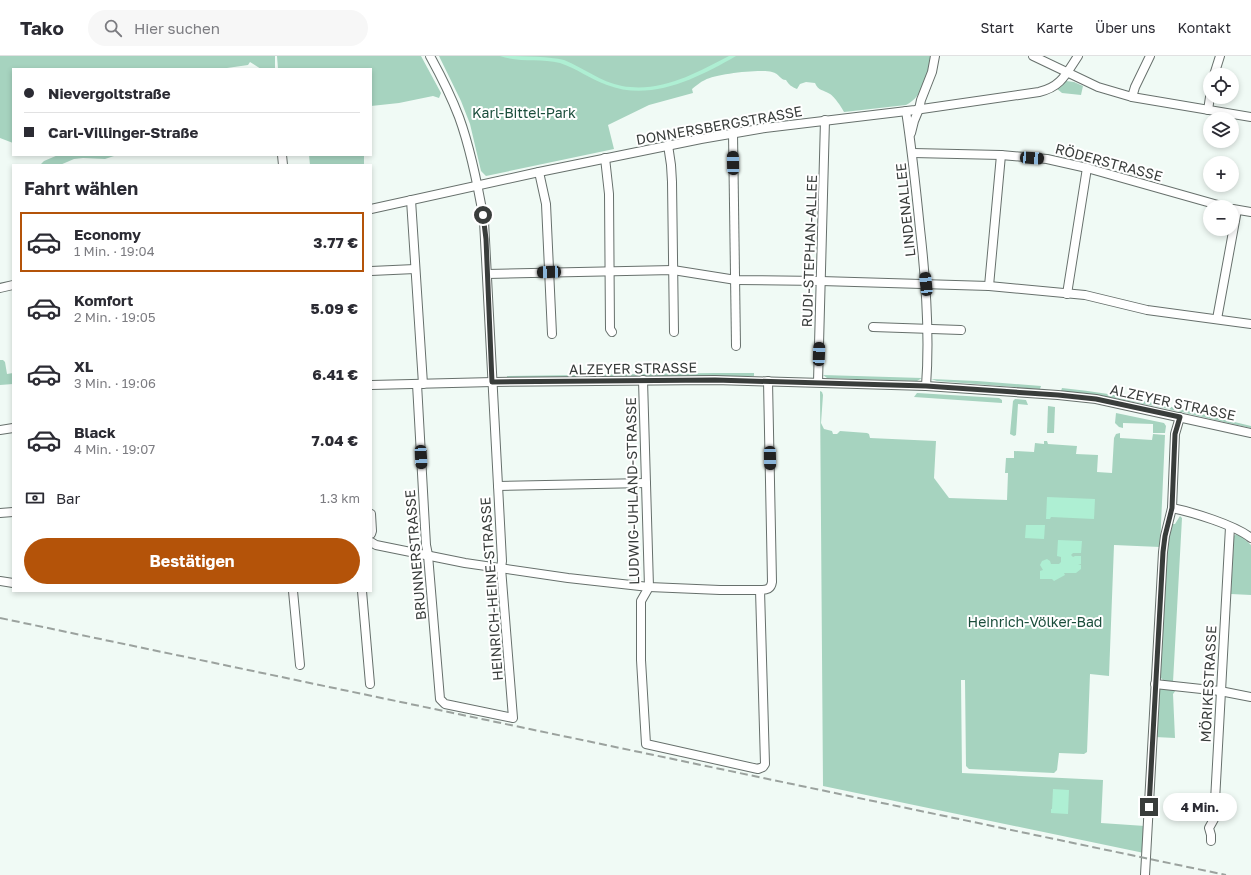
<!DOCTYPE html>
<html lang="de">
<head>
<meta charset="utf-8">
<style>
	:root { --surface:#fff; --page:#f7f7f7; --text:#2b2b33; --muted:#7c7c81; --line:#e1e1e2; --accent:#b45309 }
	body { margin:0; font-family:"Golos Text",sans-serif; background:var(--page); color:var(--text); height:100vh; display:flex; flex-direction:column; font-size:15px; white-space:nowrap }
	* { box-sizing:border-box; margin:0 }
	p { font-size:13px; color:var(--muted) }
	.icon { flex:none; width:22px; height:22px; fill:none; stroke:currentColor; stroke-width:2; stroke-linecap:round; stroke-linejoin:round }
	.map { position:relative; flex:1; overflow:hidden }
	.details { position:absolute; left:12px; top:108px; width:360px; height:428px; display:flex; flex-direction:column; background:var(--surface); border-radius:0px; box-shadow:0 2px 6px #0003 }
	.details>* { flex:none }
	.guide { position:absolute; left:12px; top:12px; width:360px; height:88px; border-radius:0px; box-shadow:0 2px 6px #0003; display:grid; align-content:center; height:88px; padding:0 12px; background:var(--surface) }
	.fabs { position:absolute; left:1203px; top:12px; display:grid; gap:8px }
	.fabs a { display:grid; place-items:center; width:36px; height:36px; border-radius:50%; background:var(--surface); box-shadow:0 2px 6px #0003; font-size:20px }
	.end { position:absolute; width:18px; height:18px; margin:-9px; border:5px solid #393d3b; background:#fff; box-shadow:0 0 0 2px #fff }
	.from { border-radius:50% }
	.bubble { position:absolute; height:28px; border-radius:14px; background:var(--surface); box-shadow:0 2px 6px #0003; font-size:13px; font-weight:700; line-height:28px; text-align:center }
	.car { position:absolute; width:12px; height:24px; margin:-12px -6px; border-radius:5px; box-shadow:0 0 3px 1px #0007; background:linear-gradient(#222 24%,#8ab4d8 0 40%,#222 0 76%,#8ab4d8 0 86%,#222 0) }
	.guide b { display:flex; align-items:center; gap:14px; height:38px; font-size:15px }
	.guide b+b { border-top:1px solid var(--line) }
	.guide i { width:10px; height:10px; background:var(--text) }
	ul { padding:0; list-style:none }
	li { display:flex; align-items:center; gap:12px; height:60px; margin:0 8px 6px; padding:0 4px; border:2px solid transparent; border-radius:0px }
	li div { flex:1 }
	li b { display:block; font-size:15px }
	li em { font-style:normal; font-weight:700 }
	li.selected { border-color:var(--accent) }
	li>.icon { width:36px; height:36px; stroke-width:1.5 }
	h2 { padding:0 12px; font-size:18px; line-height:48px }
	.pay { display:flex; align-items:center; gap:10px; height:44px; padding:0 12px; font-size:15px }
	.pay p { margin-inline-start:auto }
	.primary-button { display:flex; gap:8px; margin-top:auto; padding:8px 12px }
	.primary-button a { flex:1; height:46px; border-radius:24px; background:var(--accent); color:#fff; font-size:16px; font-weight:700; line-height:46px; text-align:center }
	header { display:flex; align-items:center; gap:24px; box-sizing:border-box; height:56px; padding:0 20px; background:var(--surface); border-bottom:1px solid var(--line) }
	header strong { font-size:19px }
	nav { display:flex; gap:22px; margin-inline-start:auto; font-size:14px }
	.search { width:280px; height:36px; background:var(--page); display:flex; align-items:center; gap:10px; box-sizing:border-box; padding:0 14px; border-radius:22px; color:var(--muted); font-size:15px }
	.map>svg:first-child { display:block }
	.green { fill:#a6d3bf }
	.water { fill:#aeefd3 }
	.lines { fill:none; stroke-linecap:round; stroke-linejoin:round }
	.minor-casing { stroke:#67706c; stroke-width:10 }
	.minor { stroke:#fff; stroke-width:8 }
	.rail { stroke:#9ba29e; stroke-width:2; stroke-dasharray:8 4; stroke-linecap:butt }
	.route { stroke:#393d3b; stroke-width:5 }
	.labels { text-anchor:middle; dominant-baseline:central; stroke-width:4; stroke-linejoin:round; paint-order:stroke }
	.park-label { font-size:14px; fill:#1b4e3c; stroke:#fff }
	.street-label { font-size:14px; fill:#393d3b; stroke:#fff }
</style>
</head>
<body>
<header>
<strong>Tako</strong>
<div class="search"><svg class="icon" aria-label="search" viewBox="0 0 24 24"><circle cx="10" cy="10" r="6"/><path d="M15 15l6 6"/></svg>Hier suchen</div>
<nav><a>Start</a><a>Karte</a><a>Über uns</a><a>Kontakt</a></nav>
</header>
<div class="map">
<svg width="1251" height="819" viewBox="0 0 1251 819">
	<rect width="100%" height="100%" fill="#f0faf5"/>
	<g class="green">
		<path d="M 0,0 L 275,0 L 275,13 L 261,13 L 250,6 L 248,9 L 220,13 L 13,13 L 13,87 L 0,82 Z"/>
		<path d="M 277,0 L 421,0 L 441,37 L 439,42 L 433,40 L 399,47 L 371,50 L 371,13 L 278,13 Z"/>
		<path d="M 439,0 L 931,0 C 928,18 924,40 906,49 L 844,56 C 843,53 834,40 830,38 C 824,34 818,35 815,27 L 806,26 L 800,28 L 797,33 C 792,31 789,29 786,24 C 780,24 779,17 772,16 C 760,13 716,18 705,24 C 700,26 696,30 692,33 L 693,37 L 649,49 L 608,69 L 614,93 L 486,120 L 481,115 L 470,68 L 461,45 Z"/>
		<path d="M 1066,25 L 1074,26 L 1083,30 L 1081,39 L 1062,37 L 1056,32 Z"/>
		<path d="M 58,99 L 117,99 L 105,103 L 83,102 L 74,103 L 60,109 L 40,109 L 44,105 Z"/>
		<path d="M 309,99 L 364,99 L 364,109 L 310,109 Z"/>
		<path d="M 0,304 L 3,304 L 5,306 L 7,318 L 13,317 L 13,328 L 0,329 Z"/>
		<path d="M 714,317 L 754,317 L 754,320 L 507,322 L 507,320 Z"/>
		<path d="M 823,319 L 922,322 L 917,325 L 827,322 Z"/>
		<path d="M 931,323 L 977,325 L 1041,330 L 1040,333 L 937,325 Z"/>
		<path d="M 1062,332 C 1126,338 1188,355 1251,370 L 1251,372 C 1188,358 1126,341 1061,335 Z"/>
		<path d="M 820,335 L 822,336 L 823,339 L 821,367 L 824,373 L 832,375 L 833,378 L 837,378 L 840,375 L 867,377 L 869,378 L 870,382 L 936,385 L 934,422 L 949,442 L 1007,444 L 1008,417 L 1005,417 L 1006,402 L 1014,402 L 1014,395 L 1034,396 L 1035,387 L 1044,388 L 1044,385 L 1047,385 L 1048,388 L 1077,390 L 1076,398 L 1098,399 L 1097,416 L 1112,417 L 1114,382 L 1116,378 L 1120,377 L 1120,382 L 1152,384 L 1153,378 L 1165,379 L 1160,491 L 1114,489 L 1109,620 L 1090,618 L 1087,696 L 1084,698 L 1059,697 L 1057,714 L 1054,717 L 969,713 L 966,710 L 965,624 L 961,624 L 962,717 L 1103,724 L 1101,767 L 1145,770 L 1144,797 L 823,730 Z"/>
		<path d="M 917,337 L 999,342 L 1002,344 L 1002,347 L 914,341 Z"/>
		<path d="M 1015,343 L 1026,344 L 1028,349 L 1018,348 L 1016,379 L 1014,380 L 1010,378 L 1013,345 Z"/>
		<path d="M 1048,350 L 1055,351 L 1054,377 L 1047,377 Z"/>
		<path d="M 1116,357 L 1164,367 L 1166,370 L 1165,377 L 1153,377 L 1153,368 L 1123,367 L 1123,372 L 1119,371 L 1115,367 Z"/>
		<path d="M 1180,460 L 1182,462 L 1173,626 L 1164,625 L 1159,620 L 1165,496 L 1169,475 L 1172,468 L 1175,468 Z"/>
		<path d="M 1236,478 L 1242,481 L 1251,489 L 1251,539 L 1231,538 L 1234,480 Z"/>
		<path d="M 1161,632 L 1176,634 L 1173,638 L 1175,682 L 1155,681 L 1159,634 Z"/>
	</g>
	<g class="water">
		<path d="M 500,0 C 517,0 547,0 564,4 C 584,12 601,26 622,30 C 662,37 696,17 729,0 L 736,0 C 698,22 651,46 607,29 C 590,23 576,12 560,7 C 540,2 520,7 500,0 Z"/>
		<path d="M 1047,441 L 1095,443 L 1094,463 L 1051,461 L 1050,463 L 1046,463 Z"/>
		<path d="M 1026,469 L 1045,469 L 1044,483 L 1025,482 Z"/>
		<path d="M 1058,484 L 1082,485 L 1081,497 L 1073,497 L 1071,499 L 1073,501 L 1075,500 L 1081,500 L 1081,508 L 1078,508 L 1081,509 L 1081,513 L 1076,517 L 1064,517 L 1065,519 L 1054,525 L 1052,523 L 1040,523 L 1040,515 L 1043,514 L 1040,509 L 1042,505 L 1047,503 L 1050,505 L 1051,508 L 1059,508 L 1061,506 L 1061,501 L 1057,500 Z"/>
		<path d="M 1053,733 L 1069,734 L 1068,758 L 1051,757 L 1051,753 L 1052,753 Z"/>
	</g>
	<g class="lines">
		<defs>
			<g id="minor">
				<path d="M 1033,0 L 1098,31 L 1132,41 L 1251,61"/>
				<path d="M 1214,19 L 1220,0"/>
				<path d="M 1132,41 L 1135,31 L 1150,0"/>
				<path d="M 1208,54 L 1210,41"/>
				<path d="M 906,55 C 912,94 916,133 920,173 C 926,225 930,278 926,330"/>
				<path d="M 733,77 L 736,290"/>
				<path d="M 911,77 L 914,65 L 919,53 L 921,44 L 932,16 L 935,0"/>
				<path d="M 668,89 L 671,109 L 672,126 L 674,276"/>
				<path d="M 913,97 L 1001,99 L 1047,103 L 1087,112 L 1225,151"/>
				<path d="M 282,99 L 283,109"/>
				<path d="M 605,102 L 609,138 L 610,273 L 612,276"/>
				<path d="M 539,116 L 546,148 L 552,278"/>
				<path d="M 411,144 L 423,328"/>
				<path d="M 371,153 L 539,116 L 701,83 L 765,72 L 915,54 L 1039,36 C 1061,31 1066,18 1078,0"/>
				<path d="M 1233,153 L 1251,156"/>
				<path d="M 371,215 L 415,213"/>
				<path d="M 487,218 L 673,214 L 736,224 L 821,225 L 989,230 L 1085,239 L 1147,254 L 1251,268"/>
				<path d="M 989,230 L 1001,99"/>
				<path d="M 0,232 L 13,229"/>
				<path d="M 1067,238 L 1087,112"/>
				<path d="M 1217,263 L 1237,154"/>
				<path d="M 873,271 L 961,274"/>
				<path d="M 643,324 L 649,531 L 641,545 L 641,604 L 646,688 L 758,713 L 763,711 L 765,708 L 760,534 C 767,534 771,533 772,526 L 768,325"/>
				<path d="M 818,326 L 825,64"/>
				<path d="M 417,328 L 426,489 L 428,499 L 440,643 L 445,648 L 513,662 L 501,512 L 502,505 L 484,165 C 478,130 471,94 459,61 C 451,40 441,20 430,0"/>
				<path d="M 371,329 L 493,326 L 715,324 L 926,330 L 1058,339 L 1096,343 L 1251,377"/>
				<path d="M 0,374 L 13,372"/>
				<path d="M 498,430 L 646,427"/>
				<path d="M 1172,452 C 1192,456 1235,469 1251,482"/>
				<path d="M 0,457 L 13,456"/>
				<path d="M 371,458 L 372,475 L 371,478"/>
				<path d="M 371,486 L 376,489 L 465,507 L 568,522 L 649,531 L 720,534 L 760,534"/>
				<path d="M 0,525 L 13,527"/>
				<path d="M 293,535 L 300,609"/>
				<path d="M 362,535 L 370,628"/>
				<path d="M 1155,628 L 1220,635 L 1251,641"/>
				<path d="M 1211,785 L 1211,779 L 1209,772 L 1214,763 L 1230,471"/>
				<path d="M 1145,819 L 1163,496 L 1165,480 L 1172,452 L 1175,378 L 1180,361"/>
			</g>
		</defs>
		<use href="#minor" class="minor-casing"/>
		<use href="#minor" class="minor"/>
		<path class="rail" d="M 0,562 L 1226,819"/>
	</g>
	<g class="lines">
		<path class="route" d="M 483,159 L 486,183 L 492,326 L 715,324 L 926,330 L 1058,339 L 1096,343 L 1180,361 L 1175,378 L 1172,452 L 1165,480 L 1163,496 L 1149,751"/>
	</g>
	<g class="labels">
		<g class="park-label">
			<text x="524" y="56">Karl-Bittel-Park</text>
			<text x="1035" y="565">Heinrich-Völker-Bad</text>
		</g>
		<g class="street-label">
			<text transform="translate(719 69) rotate(-10)">DONNERSBERGSTRASSE</text>
			<text transform="translate(1109 106) rotate(15)">RÖDERSTRASSE</text>
			<text transform="translate(905 154) rotate(-96)">LINDENALLEE</text>
			<text transform="translate(809 195) rotate(-88)">RUDI-STEPHAN-ALLEE</text>
			<text transform="translate(633 312) rotate(-1)">ALZEYER STRASSE</text>
			<text transform="translate(1173 346) rotate(12)">ALZEYER STRASSE</text>
			<text transform="translate(632 435) rotate(-91)">LUDWIG-UHLAND-STRASSE</text>
			<text transform="translate(415 499) rotate(-95)">BRUNNERSTRASSE</text>
			<text transform="translate(491 533) rotate(-94)">HEINRICH-HEINE-STRASSE</text>
			<text transform="translate(1208 628) rotate(-87)">MÖRIKESTRASSE</text>
		</g>
	</g>
</svg>
<div class="fabs">
<a><svg class="icon" aria-label="locate" viewBox="0 0 24 24"><circle cx="12" cy="12" r="6"/><path d="M12 2v4M12 18v4M2 12h4M18 12h4"/></svg></a>
<a><svg class="icon" aria-label="layers" viewBox="0 0 24 24"><path d="M12 4l9 5-9 5-9-5zM3 14l9 5 9-5"/></svg></a>
<a>+</a>
<a>−</a>
</div>
<i class="end from" style="left:483px;top:159px"></i>
<i class="end" style="left:1149px;top:751px"></i>
<div class="bubble" style="left:1163px;top:737px;width:74px">4 Min.</div>
<i class="car" style="left:1032px;top:102px;rotate:94deg"></i>
<i class="car" style="left:733px;top:107px;rotate:359deg"></i>
<i class="car" style="left:549px;top:216px;rotate:268deg"></i>
<i class="car" style="left:926px;top:228px;rotate:354deg"></i>
<i class="car" style="left:819px;top:298px;rotate:2deg"></i>
<i class="car" style="left:421px;top:401px;rotate:177deg"></i>
<i class="car" style="left:770px;top:402px;rotate:179deg"></i>
<div class="guide">
<b><i class="from"></i>Nievergoltstraße</b>
<b><i></i>Carl-Villinger-Straße</b>
</div>
<section class="details">
<h2>Fahrt wählen</h2>
<ul>
<li class="selected"><svg class="icon" aria-label="car" viewBox="0 0 24 24"><path d="M5 17H2v-5l4-1 3-4h7l3 4 3 1v5h-3M9 17h6M6 11h13"/><circle cx="7" cy="17" r="2"/><circle cx="17" cy="17" r="2"/></svg><div><b>Economy</b><p>1 Min. · 19:04</p></div><em>3.77 €</em></li>
<li><svg class="icon" aria-label="car" viewBox="0 0 24 24"><path d="M5 17H2v-5l4-1 3-4h7l3 4 3 1v5h-3M9 17h6M6 11h13"/><circle cx="7" cy="17" r="2"/><circle cx="17" cy="17" r="2"/></svg><div><b>Komfort</b><p>2 Min. · 19:05</p></div><em>5.09 €</em></li>
<li><svg class="icon" aria-label="car" viewBox="0 0 24 24"><path d="M5 17H2v-5l4-1 3-4h7l3 4 3 1v5h-3M9 17h6M6 11h13"/><circle cx="7" cy="17" r="2"/><circle cx="17" cy="17" r="2"/></svg><div><b>XL</b><p>3 Min. · 19:06</p></div><em>6.41 €</em></li>
<li><svg class="icon" aria-label="car" viewBox="0 0 24 24"><path d="M5 17H2v-5l4-1 3-4h7l3 4 3 1v5h-3M9 17h6M6 11h13"/><circle cx="7" cy="17" r="2"/><circle cx="17" cy="17" r="2"/></svg><div><b>Black</b><p>4 Min. · 19:07</p></div><em>7.04 €</em></li>
</ul>
<div class="pay"><svg class="icon" aria-label="cash" viewBox="0 0 24 24"><path d="M3 7h18v10H3z"/><circle cx="12" cy="12" r="2"/></svg>Bar<p>1.3 km</p></div>
<div class="primary-button"><a>Bestätigen</a></div>
</section>
</div>
</body>
</html>
